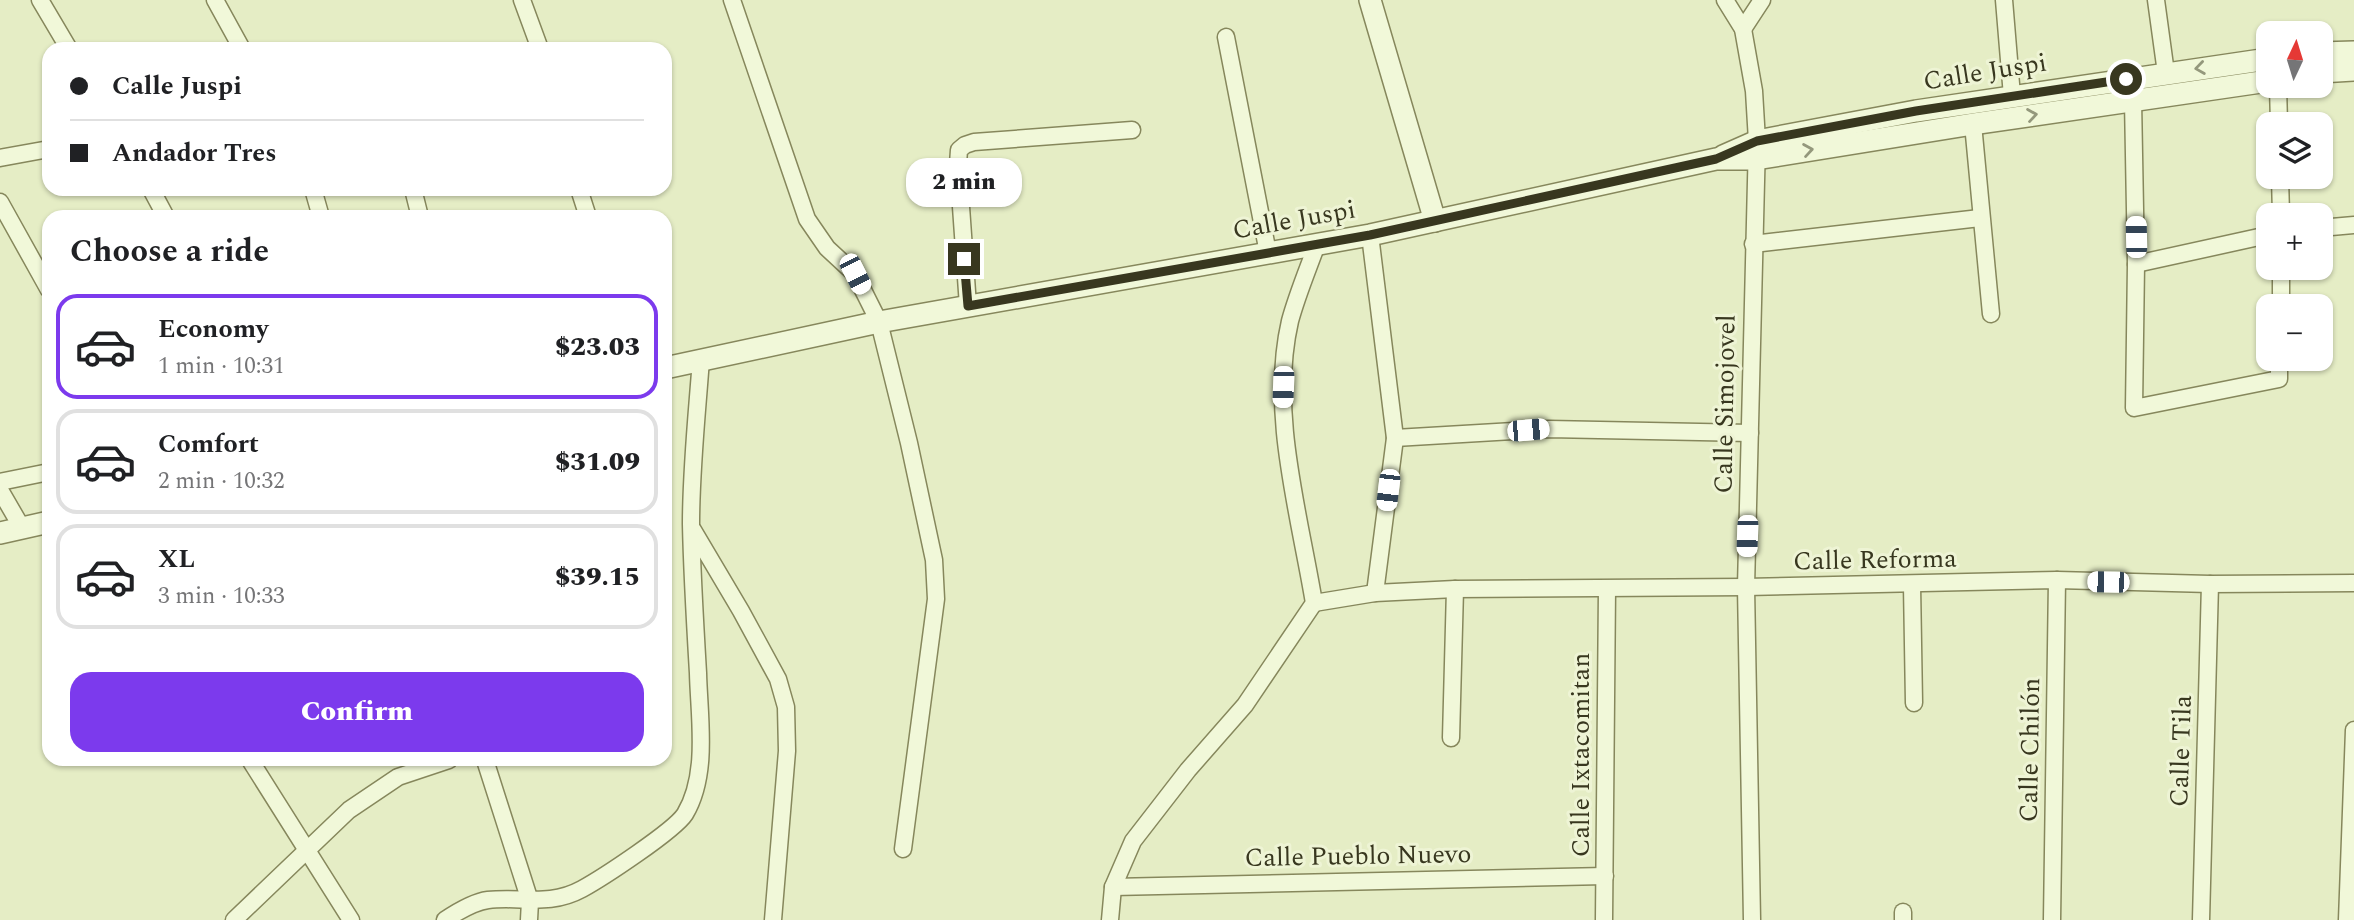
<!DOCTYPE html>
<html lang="en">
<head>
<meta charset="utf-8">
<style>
	:root { --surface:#fff; --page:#f2f2f2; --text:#202124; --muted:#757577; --line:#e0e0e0; --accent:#7c3aed }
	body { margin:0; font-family:Spectral,serif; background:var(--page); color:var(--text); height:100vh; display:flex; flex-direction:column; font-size:26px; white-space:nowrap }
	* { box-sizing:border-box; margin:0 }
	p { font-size:23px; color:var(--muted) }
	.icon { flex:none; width:38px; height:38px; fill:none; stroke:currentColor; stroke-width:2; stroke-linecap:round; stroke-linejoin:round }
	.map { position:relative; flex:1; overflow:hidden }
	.drawer { position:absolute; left:42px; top:210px; width:630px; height:556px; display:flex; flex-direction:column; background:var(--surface); border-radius:21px; box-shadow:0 2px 5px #0004 }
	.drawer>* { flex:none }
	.top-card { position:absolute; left:42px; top:42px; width:630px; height:154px; border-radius:21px; box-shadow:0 2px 5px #0004; display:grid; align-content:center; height:154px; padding:0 28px; background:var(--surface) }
	.needle { width:46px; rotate:4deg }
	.buttons { position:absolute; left:2256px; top:21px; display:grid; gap:14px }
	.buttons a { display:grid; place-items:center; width:77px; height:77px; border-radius:14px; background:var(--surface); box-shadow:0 2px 5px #0004; font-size:35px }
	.end { position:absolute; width:32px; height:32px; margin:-16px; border:9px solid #38371f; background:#fff; box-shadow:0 0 0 4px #fff }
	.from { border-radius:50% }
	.bubble { position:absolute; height:49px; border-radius:21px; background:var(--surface); box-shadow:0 2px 5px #0004; font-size:23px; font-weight:800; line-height:49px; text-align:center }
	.car { position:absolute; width:21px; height:42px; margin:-21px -10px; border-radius:9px; box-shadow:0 0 5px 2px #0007; background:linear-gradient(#fff 24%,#345 0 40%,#fff 0 76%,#345 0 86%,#fff 0) }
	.top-card b { display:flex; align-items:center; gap:24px; height:66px; font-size:26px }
	.top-card b+b { border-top:2px solid var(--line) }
	.top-card i { width:18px; height:18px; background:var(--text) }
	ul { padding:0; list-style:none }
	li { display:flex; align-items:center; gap:21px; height:105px; margin:0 14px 10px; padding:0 14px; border:4px solid var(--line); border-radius:21px }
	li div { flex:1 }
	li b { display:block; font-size:26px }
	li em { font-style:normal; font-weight:800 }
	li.current { border-color:var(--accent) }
	li>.icon { width:63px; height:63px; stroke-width:1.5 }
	h2 { padding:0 28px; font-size:32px; line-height:84px }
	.cta { display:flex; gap:14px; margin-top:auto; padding:14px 28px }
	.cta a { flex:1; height:80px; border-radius:21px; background:var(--accent); color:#fff; font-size:28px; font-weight:800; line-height:80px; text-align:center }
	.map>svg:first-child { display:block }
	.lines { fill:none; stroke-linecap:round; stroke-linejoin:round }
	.minor-casing { stroke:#86875c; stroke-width:19 }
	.tertiary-casing { stroke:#86875c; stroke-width:24 }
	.minor { stroke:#f1f8d9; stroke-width:16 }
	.tertiary { stroke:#f1f8d9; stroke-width:21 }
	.oneway { stroke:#94987c }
	.route { stroke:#38371f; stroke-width:9 }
	.labels { text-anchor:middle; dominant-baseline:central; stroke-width:6; stroke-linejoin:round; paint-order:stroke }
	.street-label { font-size:26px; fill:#38371f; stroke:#eef4d5 }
</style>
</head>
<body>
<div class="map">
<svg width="2354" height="920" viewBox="0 0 2354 920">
	<rect width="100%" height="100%" fill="#e5edc5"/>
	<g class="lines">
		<defs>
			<g id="minor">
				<path d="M 40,0 L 69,49"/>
				<path d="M 215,0 L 242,49"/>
				<path d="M 522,0 L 540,49"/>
				<path d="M 732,0 L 807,219 L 827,248 L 855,274 L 879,322 L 909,443 L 934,560 L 936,599 L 903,849"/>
				<path d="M 1725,0 L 1743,29 L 1754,91 L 1757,141 L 1746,587 L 1752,920"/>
				<path d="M 2004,0 L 2012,96"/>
				<path d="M 2156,0 L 2166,73"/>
				<path d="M 1743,29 L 1762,0"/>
				<path d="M 1226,37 L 1268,253"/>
				<path d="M 2278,86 L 2279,124"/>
				<path d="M 2133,100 L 2136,264 L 2134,408 L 2279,379 L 2279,359"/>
				<path d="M 1973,124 L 1991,314"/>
				<path d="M 0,158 L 49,149"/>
				<path d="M 2280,177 L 2281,215"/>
				<path d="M 151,189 L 166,217"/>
				<path d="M 313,189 L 321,217"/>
				<path d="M 413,189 L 420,217"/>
				<path d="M 579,189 L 588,217"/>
				<path d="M 0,202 L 49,290"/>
				<path d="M 2320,228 L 2354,225"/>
				<path d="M 1370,235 L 1395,438 L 1375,593"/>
				<path d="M 1753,244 L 1980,218"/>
				<path d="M 2136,264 L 2268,235"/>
				<path d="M 968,306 L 958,164 L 959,150 L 965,145 L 974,142 L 1132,130"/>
				<path d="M 2281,306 L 2281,268"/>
				<path d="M 1395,438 L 1549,429 L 1750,433"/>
				<path d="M 0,482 L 49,472"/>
				<path d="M 0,490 L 22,528"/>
				<path d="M 693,530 L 741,611 L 778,679 L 786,707 L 787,751 L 773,920"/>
				<path d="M 1912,585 L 1914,703"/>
				<path d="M 1314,603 L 1375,593 L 1455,589 L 1746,587 L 2057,580 L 2210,584 L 2354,583"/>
				<path d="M 1451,738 L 1455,589"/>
				<path d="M 250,760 L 351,920"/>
				<path d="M 485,760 L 530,901 L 529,920"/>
				<path d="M 1113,887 L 1605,876"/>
				<path d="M 1903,912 L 1903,920"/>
				<path d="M 234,920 L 349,810 L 398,777 L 449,760"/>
				<path d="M 445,920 C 457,912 473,902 488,900 C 521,896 549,907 582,889 C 602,878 674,831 685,814 C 709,774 699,717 698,673 C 695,623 692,573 691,524 C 691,469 697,414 701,359"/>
				<path d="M 1110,920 L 1113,887 L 1133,841 L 1188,770 L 1245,705 L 1314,603 C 1299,512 1269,412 1290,321 C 1297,295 1308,269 1317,244"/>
				<path d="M 1604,920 L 1607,589"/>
				<path d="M 2052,920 L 2057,580"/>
				<path d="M 2201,920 L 2210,584"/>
				<path d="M 2347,920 L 2354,730"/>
			</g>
			<g id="tertiary">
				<path d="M 1370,0 L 1435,221"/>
				<path d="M 2320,53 L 2354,52"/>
				<path d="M 2320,72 L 2354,70"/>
				<path d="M 1723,156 L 1757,141 L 1916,111 L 2268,59"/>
				<path d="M 665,368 L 879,322 L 1370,235 L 1716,159 L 1756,159 L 1973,124 L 2268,81"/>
				<path d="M 0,533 L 49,522"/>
			</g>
		</defs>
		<use href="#minor" class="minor-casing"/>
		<use href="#tertiary" class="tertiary-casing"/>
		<use href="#minor" class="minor"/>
		<use href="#tertiary" class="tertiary"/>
	</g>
	<defs><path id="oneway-chevron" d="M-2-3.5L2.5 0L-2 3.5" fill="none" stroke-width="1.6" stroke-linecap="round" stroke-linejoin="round" transform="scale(1.75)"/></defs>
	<g class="oneway">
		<use href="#oneway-chevron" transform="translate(2200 68) rotate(172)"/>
		<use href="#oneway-chevron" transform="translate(2032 115) rotate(-9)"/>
		<use href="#oneway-chevron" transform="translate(1808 150) rotate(-9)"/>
	</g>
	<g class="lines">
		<path class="route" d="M 964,259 L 968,306 L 1370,235 L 1716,159 L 1757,141 L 1916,111 L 2126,79"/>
	</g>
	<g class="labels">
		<g class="street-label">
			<text transform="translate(1985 72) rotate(-9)">Calle Juspi</text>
			<text transform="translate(1294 220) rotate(-10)">Calle Juspi</text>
			<text transform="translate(1725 404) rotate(-89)">Calle Simojovel</text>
			<text transform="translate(1875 560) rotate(-1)">Calle Reforma</text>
			<text transform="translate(2030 750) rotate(-89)">Calle Chilón</text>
			<text transform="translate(2181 751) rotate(-88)">Calle Tila</text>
			<text transform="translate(1581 755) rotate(-90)">Calle Ixtacomitan</text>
			<text transform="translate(1358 856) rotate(-1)">Calle Pueblo Nuevo</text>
		</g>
	</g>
</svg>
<div class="buttons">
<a><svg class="needle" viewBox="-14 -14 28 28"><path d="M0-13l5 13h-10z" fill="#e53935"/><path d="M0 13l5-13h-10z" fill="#757577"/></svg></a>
<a><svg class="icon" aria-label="layers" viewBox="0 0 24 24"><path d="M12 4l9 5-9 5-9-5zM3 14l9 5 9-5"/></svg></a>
<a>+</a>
<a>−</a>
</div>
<i class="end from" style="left:2126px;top:79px"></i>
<i class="end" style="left:964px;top:259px"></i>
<div class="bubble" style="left:906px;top:158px;width:116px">2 min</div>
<i class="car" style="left:2136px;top:237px;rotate:359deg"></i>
<i class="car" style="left:855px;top:274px;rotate:153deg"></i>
<i class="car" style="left:1283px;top:387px;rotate:182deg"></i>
<i class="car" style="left:1528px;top:430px;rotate:85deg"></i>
<i class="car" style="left:1388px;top:490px;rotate:187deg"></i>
<i class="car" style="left:1747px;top:536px;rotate:182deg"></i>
<i class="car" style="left:2108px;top:582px;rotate:271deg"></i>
<div class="top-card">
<b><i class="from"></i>Calle Juspi</b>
<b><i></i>Andador Tres</b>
</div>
<section class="drawer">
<h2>Choose a ride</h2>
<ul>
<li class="current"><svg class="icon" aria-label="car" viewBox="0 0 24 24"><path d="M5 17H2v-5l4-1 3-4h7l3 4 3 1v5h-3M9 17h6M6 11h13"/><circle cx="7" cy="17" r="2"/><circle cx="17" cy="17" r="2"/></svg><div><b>Economy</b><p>1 min · 10:31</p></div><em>$23.03</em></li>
<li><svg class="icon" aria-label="car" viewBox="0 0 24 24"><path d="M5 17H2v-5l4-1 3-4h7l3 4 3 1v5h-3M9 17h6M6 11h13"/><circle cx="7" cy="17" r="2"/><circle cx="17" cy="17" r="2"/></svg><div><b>Comfort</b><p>2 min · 10:32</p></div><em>$31.09</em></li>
<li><svg class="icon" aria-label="car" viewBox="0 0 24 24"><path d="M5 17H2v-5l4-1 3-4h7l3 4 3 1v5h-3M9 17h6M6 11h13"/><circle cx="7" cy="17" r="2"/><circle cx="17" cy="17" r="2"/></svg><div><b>XL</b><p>3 min · 10:33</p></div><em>$39.15</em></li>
</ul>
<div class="cta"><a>Confirm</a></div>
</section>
</div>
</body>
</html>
